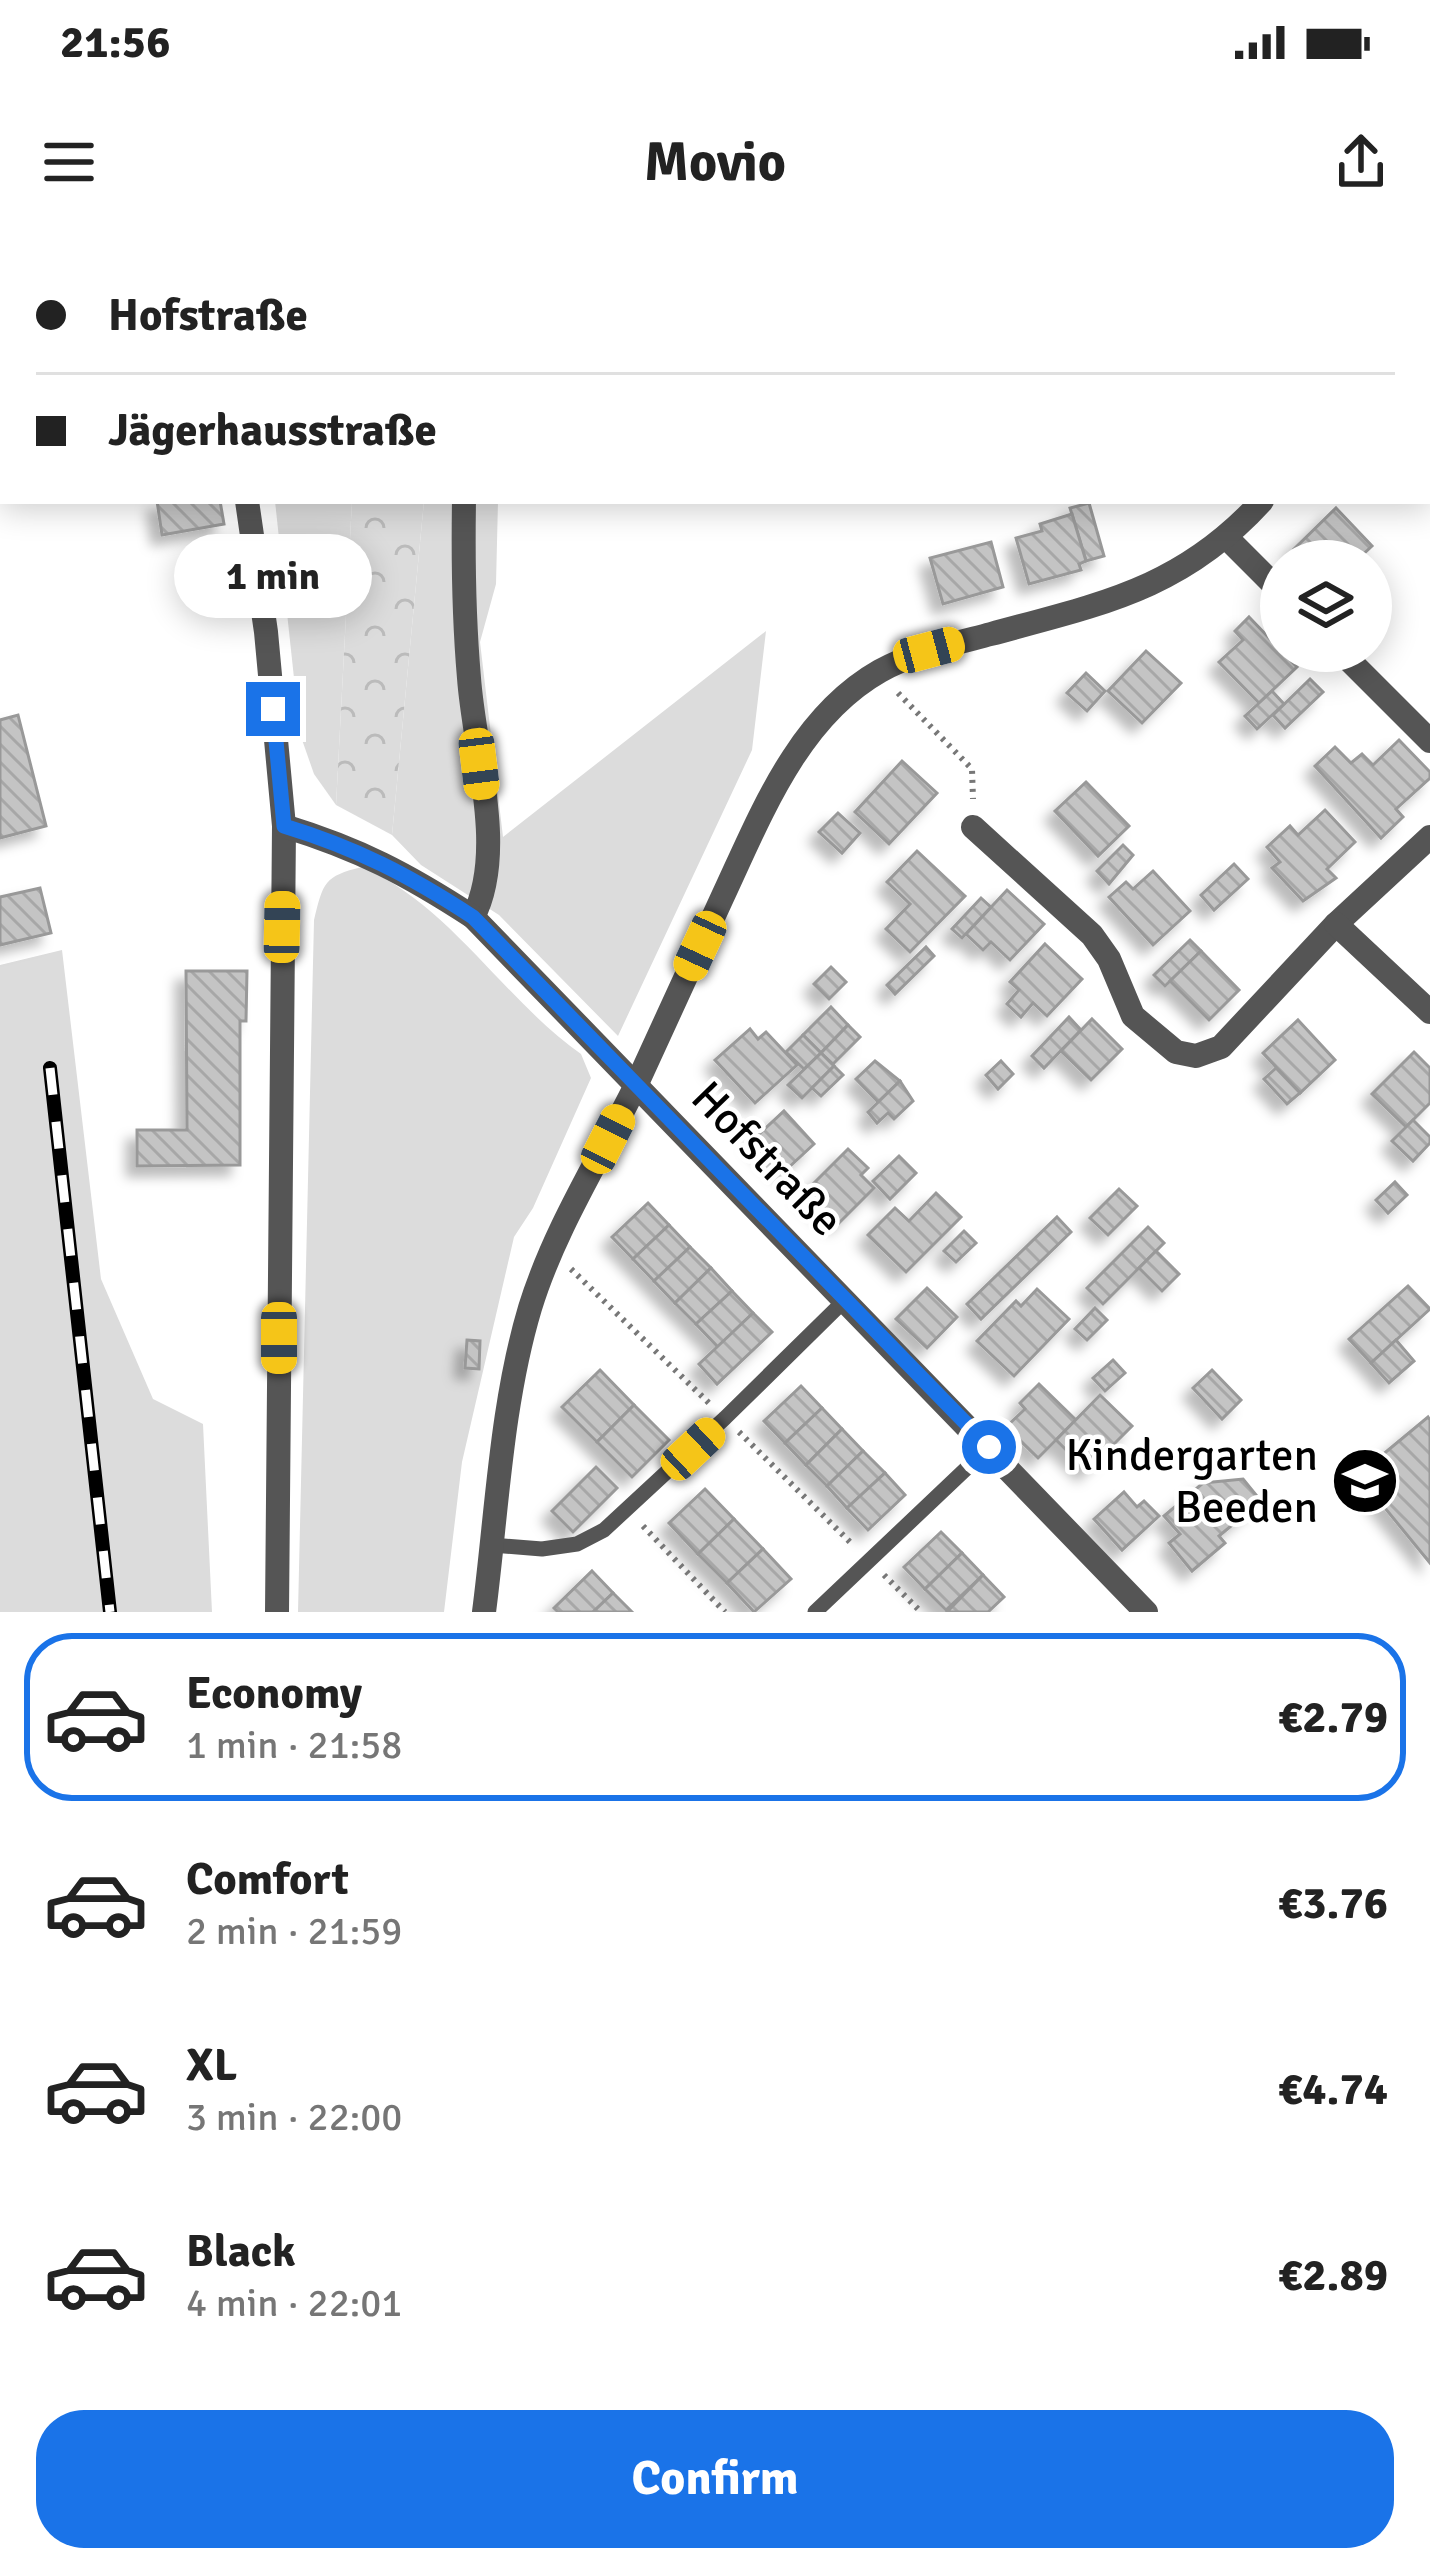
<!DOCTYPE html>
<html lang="en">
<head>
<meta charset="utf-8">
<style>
	:root { --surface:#fff; --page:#f2f2f2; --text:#222; --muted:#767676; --line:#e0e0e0; --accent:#1a73e8 }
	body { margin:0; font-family:Signika,sans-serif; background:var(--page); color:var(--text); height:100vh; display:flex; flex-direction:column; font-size:45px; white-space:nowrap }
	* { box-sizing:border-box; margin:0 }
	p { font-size:39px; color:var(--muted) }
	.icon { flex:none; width:66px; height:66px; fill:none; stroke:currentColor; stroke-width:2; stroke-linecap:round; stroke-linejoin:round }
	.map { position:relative; height:1372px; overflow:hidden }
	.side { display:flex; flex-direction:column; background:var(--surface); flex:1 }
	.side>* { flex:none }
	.banner { position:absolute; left:0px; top:0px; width:1431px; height:264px; box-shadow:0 6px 30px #0003; display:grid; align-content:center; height:264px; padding:0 36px; background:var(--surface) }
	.controls { position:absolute; left:1260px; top:300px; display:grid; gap:24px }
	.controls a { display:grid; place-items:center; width:132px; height:132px; border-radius:50%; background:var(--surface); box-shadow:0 6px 30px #0003; font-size:60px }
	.end { position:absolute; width:54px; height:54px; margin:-27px; border:15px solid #1a73e8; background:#fff; box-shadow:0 0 0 6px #fff }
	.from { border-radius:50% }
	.bubble { position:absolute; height:84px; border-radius:42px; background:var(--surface); box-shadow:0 6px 30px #0003; font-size:39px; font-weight:800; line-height:84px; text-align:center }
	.car { position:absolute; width:36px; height:72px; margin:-36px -18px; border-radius:15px; box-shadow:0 0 9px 3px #0007; background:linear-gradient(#f5c518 24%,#345 0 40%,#f5c518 0 76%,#345 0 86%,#f5c518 0) }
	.banner b { display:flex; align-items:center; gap:42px; height:114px; font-size:45px }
	.banner b+b { border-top:3px solid var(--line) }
	.banner i { width:30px; height:30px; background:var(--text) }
	ul { padding:21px 0 0; list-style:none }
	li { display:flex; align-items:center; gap:36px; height:168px; margin:0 24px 18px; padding:0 12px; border:6px solid transparent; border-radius:48px }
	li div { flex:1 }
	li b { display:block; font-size:45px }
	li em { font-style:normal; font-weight:800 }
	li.on { border-color:var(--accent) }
	li>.icon { width:108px; height:108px; stroke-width:1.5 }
	.button { display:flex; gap:24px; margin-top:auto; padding:24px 36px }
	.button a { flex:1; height:138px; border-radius:48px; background:var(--accent); color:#fff; font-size:48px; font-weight:800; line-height:138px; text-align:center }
	.status { display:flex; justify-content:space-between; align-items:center; height:84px; padding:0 60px; background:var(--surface); direction:ltr }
	.status svg { height:33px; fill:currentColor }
	header { display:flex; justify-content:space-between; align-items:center; height:156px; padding:0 36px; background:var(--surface); font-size:54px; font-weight:800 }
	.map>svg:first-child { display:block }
	.green { fill:#dcdcdc }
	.forest { fill:url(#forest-crowns) }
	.building { fill:url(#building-back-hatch); stroke:#999; stroke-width:3; filter:url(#shadow) }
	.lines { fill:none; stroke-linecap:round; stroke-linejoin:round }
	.path { stroke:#777; stroke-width:6; stroke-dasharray:3 6; stroke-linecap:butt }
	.service { stroke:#555; stroke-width:15 }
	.minor { stroke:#555; stroke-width:24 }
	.rail-casing { stroke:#000; stroke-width:14 }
	.rail { stroke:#fff; stroke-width:9; stroke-dasharray:27; stroke-linecap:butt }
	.route { stroke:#1a73e8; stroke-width:15 }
	.labels { text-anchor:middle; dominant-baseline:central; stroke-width:9; stroke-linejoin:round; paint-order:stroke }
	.street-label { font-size:45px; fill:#000; stroke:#fff }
	.poi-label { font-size:45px; fill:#000; stroke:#fff; text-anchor:end }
</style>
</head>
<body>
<div class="status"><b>21:56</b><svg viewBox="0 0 49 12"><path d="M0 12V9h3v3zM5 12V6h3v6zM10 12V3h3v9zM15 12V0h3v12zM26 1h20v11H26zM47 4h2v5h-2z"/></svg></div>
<header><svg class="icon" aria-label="menu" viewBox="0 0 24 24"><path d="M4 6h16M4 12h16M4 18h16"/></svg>Movio<svg class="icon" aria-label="share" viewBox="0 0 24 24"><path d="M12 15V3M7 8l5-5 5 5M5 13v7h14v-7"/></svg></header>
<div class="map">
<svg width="1430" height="1372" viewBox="0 0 1430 1372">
	<defs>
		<pattern id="forest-crowns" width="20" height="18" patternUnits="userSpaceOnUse" patternTransform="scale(3)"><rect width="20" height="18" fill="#dcdcdc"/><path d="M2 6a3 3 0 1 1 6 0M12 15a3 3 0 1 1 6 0" fill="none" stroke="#bbb"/></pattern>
		<pattern id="building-back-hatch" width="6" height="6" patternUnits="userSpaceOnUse" patternTransform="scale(3)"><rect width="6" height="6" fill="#c4c4c4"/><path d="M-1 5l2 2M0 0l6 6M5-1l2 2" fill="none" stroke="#a7a7a7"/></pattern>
		<filter id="shadow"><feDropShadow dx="-10" dy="10" stdDeviation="6" flood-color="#0004"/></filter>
	</defs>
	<rect width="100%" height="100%" fill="#fff"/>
	<g class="green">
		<path d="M 275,261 L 352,261 L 336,565 L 314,534 L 300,494 Z"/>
		<path d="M 424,261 L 498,261 L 496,344 L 480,402 L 503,597 L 766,391 L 752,510 L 618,796 L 499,675 L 421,625 L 392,595 Z"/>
		<path d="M 362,627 C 450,665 504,760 581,814 L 591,838 L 533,968 L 514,997 L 462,1222 L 444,1372 L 298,1372 L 314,680 C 323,643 324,636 362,627 Z"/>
		<path d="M 62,710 L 101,1039 L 153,1159 L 203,1184 L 212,1372 L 0,1372 L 0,725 Z"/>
	</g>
	<path class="forest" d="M 352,261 L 424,261 L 392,595 L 336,565 Z"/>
	<g class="building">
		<path d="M 0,0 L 68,3 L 3,3 L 0,153 Z"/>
		<path d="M 157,261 L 220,261 L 224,284 L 162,295 Z"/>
		<path d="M 1089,263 L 1104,316 L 1086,321 L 1070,268 Z"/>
		<path d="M 1336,268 L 1372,306 L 1356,321 L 1306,321 L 1294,309 Z"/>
		<path d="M 1072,274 L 1086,321 L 1079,324 L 1081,330 L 1029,344 L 1016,298 L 1042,291 L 1040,284 Z"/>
		<path d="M 991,302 L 1003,347 L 943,364 L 930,318 Z"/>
		<path d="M 1249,377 L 1297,427 L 1259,463 L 1219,422 L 1243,400 L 1235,391 Z"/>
		<path d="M 1146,411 L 1181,443 L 1142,483 L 1108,451 Z"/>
		<path d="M 1086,433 L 1105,451 L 1087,471 L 1067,453 Z"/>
		<path d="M 1310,439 L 1323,452 L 1285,488 L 1273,475 Z"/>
		<path d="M 1272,451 L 1284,464 L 1257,489 L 1245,476 Z"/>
		<path d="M 18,475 L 46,586 L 0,598 L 0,480 Z"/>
		<path d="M 1399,500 L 1430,532 L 1430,538 L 1396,569 L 1403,577 L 1381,598 L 1315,526 L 1335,507 L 1351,523 L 1362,514 L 1373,525 Z"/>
		<path d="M 902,521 L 937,553 L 889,604 L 855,572 Z"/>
		<path d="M 1086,542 L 1129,586 L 1098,616 L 1055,571 Z"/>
		<path d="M 1325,570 L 1355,602 L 1327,629 L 1336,638 L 1303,661 L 1272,628 L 1280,622 L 1267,607 L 1290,586 L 1298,595 Z"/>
		<path d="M 838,573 L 860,593 L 842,613 L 819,592 Z"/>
		<path d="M 1123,605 L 1133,615 L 1109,644 L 1097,631 Z"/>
		<path d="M 917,611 L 965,656 L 910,712 L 886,689 L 910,664 L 887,642 Z"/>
		<path d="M 1234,624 L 1248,639 L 1214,670 L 1201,655 Z"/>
		<path d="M 1153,631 L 1190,671 L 1153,705 L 1109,657 L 1126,642 L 1133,649 Z"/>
		<path d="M 40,648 L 51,693 L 0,705 L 0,657 Z"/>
		<path d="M 1007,650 L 1044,684 L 1010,720 L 991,702 L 983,710 L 966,694 Z"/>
		<path d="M 981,658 L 991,667 L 962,698 L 952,689 Z"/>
		<path d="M 1190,700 L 1201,711 L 1165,746 L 1154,735 Z"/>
		<path d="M 1045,704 L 1082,739 L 1047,776 L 1033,763 L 1021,777 L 1007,764 L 1019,750 L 1010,742 Z"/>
		<path d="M 926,707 L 934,716 L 895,754 L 887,745 Z"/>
		<path d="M 1201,711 L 1239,750 L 1209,780 L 1170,741 Z"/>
		<path d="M 831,727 L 846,742 L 829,759 L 814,744 Z"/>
		<path d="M 186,731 L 247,731 L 246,781 L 240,781 L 240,925 L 137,926 L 137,890 L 187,890 Z"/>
		<path d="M 831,767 L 848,785 L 821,813 L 803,795 Z"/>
		<path d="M 1069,777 L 1081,790 L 1044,828 L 1032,816 Z"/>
		<path d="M 1092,779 L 1122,809 L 1091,840 L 1061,811 Z"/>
		<path d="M 1298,780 L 1335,820 L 1300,853 L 1263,813 Z"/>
		<path d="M 848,785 L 860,797 L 833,824 L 821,813 Z"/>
		<path d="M 750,789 L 758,799 L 766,792 L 797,825 L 755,863 L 715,820 Z"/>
		<path d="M 803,795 L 821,813 L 804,829 L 786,812 Z"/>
		<path d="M 1414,812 L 1430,828 L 1430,863 L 1406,887 L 1372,854 Z"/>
		<path d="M 821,813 L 834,826 L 802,858 L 788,845 Z"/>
		<path d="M 875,821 L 900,841 L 878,862 L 856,839 Z"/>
		<path d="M 1001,821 L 1013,834 L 998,849 L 986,835 Z"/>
		<path d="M 834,826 L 843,835 L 821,856 L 812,848 Z"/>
		<path d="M 1276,828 L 1300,853 L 1287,864 L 1264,839 Z"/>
		<path d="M 900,841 L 913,861 L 894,879 L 888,873 L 877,883 L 868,872 Z"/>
		<path d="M 784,871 L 814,904 L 786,930 L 755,898 Z"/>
		<path d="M 1413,880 L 1430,897 L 1430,903 L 1413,921 L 1392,901 Z"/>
		<path d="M 848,909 L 868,928 L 861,935 L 874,948 L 839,983 L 806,951 Z"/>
		<path d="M 899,916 L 916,933 L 890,959 L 873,941 Z"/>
		<path d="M 1395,942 L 1407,955 L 1388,973 L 1376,960 Z"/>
		<path d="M 1119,949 L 1137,966 L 1108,995 L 1090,978 Z"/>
		<path d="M 936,953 L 961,977 L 906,1032 L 868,995 L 895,968 L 909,981 Z"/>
		<path d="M 648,963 L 669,985 L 633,1019 L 612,997 Z"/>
		<path d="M 1057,977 L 1071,992 L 981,1079 L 967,1064 Z"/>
		<path d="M 669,985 L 690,1007 L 654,1041 L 633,1019 Z"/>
		<path d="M 1148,987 L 1164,1003 L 1103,1064 L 1087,1048 Z"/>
		<path d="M 964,991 L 976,1003 L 956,1022 L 944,1011 Z"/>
		<path d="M 690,1007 L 711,1028 L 675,1063 L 654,1041 Z"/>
		<path d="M 1156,1011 L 1179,1034 L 1162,1051 L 1139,1028 Z"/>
		<path d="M 711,1028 L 732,1051 L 696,1084 L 675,1063 Z"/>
		<path d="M 1408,1046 L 1430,1069 L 1371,1123 L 1349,1099 Z"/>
		<path d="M 927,1048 L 957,1077 L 927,1108 L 896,1079 Z"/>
		<path d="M 1037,1049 L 1069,1079 L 1014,1136 L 977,1101 L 1016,1061 L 1021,1066 Z"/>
		<path d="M 732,1051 L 753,1073 L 718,1107 L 696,1084 Z"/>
		<path d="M 1095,1068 L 1107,1080 L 1087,1100 L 1075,1089 Z"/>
		<path d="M 753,1073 L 772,1092 L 717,1144 L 699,1124 Z"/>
		<path d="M 467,1100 L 480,1101 L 479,1129 L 465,1128 Z"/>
		<path d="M 1396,1100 L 1414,1121 L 1389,1143 L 1371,1123 Z"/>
		<path d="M 1113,1120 L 1125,1133 L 1105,1151 L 1093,1138 Z"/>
		<path d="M 600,1130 L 634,1165 L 597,1202 L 562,1167 Z"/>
		<path d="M 1212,1130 L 1241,1160 L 1222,1179 L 1193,1148 Z"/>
		<path d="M 1039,1144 L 1076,1180 L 1038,1218 L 1006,1187 L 1025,1169 L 1020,1163 Z"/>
		<path d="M 801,1146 L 822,1168 L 785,1203 L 764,1181 Z"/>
		<path d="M 1100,1155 L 1132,1186 L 1087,1231 L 1056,1200 Z"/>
		<path d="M 634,1165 L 669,1200 L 632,1237 L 597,1202 Z"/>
		<path d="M 822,1168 L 842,1189 L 806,1225 L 785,1203 Z"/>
		<path d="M 1428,1177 L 1430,1180 L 1430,1323 L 1358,1235 Z"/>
		<path d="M 842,1189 L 863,1211 L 827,1246 L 806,1225 Z"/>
		<path d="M 863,1211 L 885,1233 L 847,1268 L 827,1246 Z"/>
		<path d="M 596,1227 L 617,1248 L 573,1292 L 552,1271 Z"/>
		<path d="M 885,1233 L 905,1255 L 868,1290 L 847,1268 Z"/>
		<path d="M 1243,1239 L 1261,1261 L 1219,1296 L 1225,1303 L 1192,1331 L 1169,1303 L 1180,1294 L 1164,1276 L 1203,1243 Z"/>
		<path d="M 705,1249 L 734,1279 L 698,1314 L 669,1283 Z"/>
		<path d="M 1124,1252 L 1137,1267 L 1144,1261 L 1159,1276 L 1122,1310 L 1094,1279 Z"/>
		<path d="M 734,1279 L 763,1309 L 727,1343 L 698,1314 Z"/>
		<path d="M 941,1292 L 962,1313 L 925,1349 L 904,1327 Z"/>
		<path d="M 763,1309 L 791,1339 L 754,1372 L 727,1343 Z"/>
		<path d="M 962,1313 L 983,1335 L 946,1370 L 925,1349 Z"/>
		<path d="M 592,1331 L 613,1353 L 593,1372 L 558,1372 L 554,1368 Z"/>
		<path d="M 983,1335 L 1004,1357 L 988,1372 L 947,1372 Z"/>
		<path d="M 613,1353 L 632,1372 L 593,1372 Z"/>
	</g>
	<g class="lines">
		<g class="path">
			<path d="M 898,453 L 972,529 L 973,559"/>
			<path d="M 571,1029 L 712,1166"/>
			<path d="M 739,1192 L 853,1305"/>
			<path d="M 643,1286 L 725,1372"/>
			<path d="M 884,1335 L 921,1372"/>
		</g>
		<g class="service">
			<path d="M 492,1305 L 542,1309 L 577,1304 L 604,1290 L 725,1178 L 845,1060"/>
			<path d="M 815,1372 L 989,1207"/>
		</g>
		<g class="minor">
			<path d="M 203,0 L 203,3"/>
			<path d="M 468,3 L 468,0"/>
			<path d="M 1407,3 L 1409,0"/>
			<path d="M 247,261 L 266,392 L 284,586 L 277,1372"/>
			<path d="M 464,261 C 463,320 464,380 469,438 C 474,510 507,612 473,677"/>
			<path d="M 1227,298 L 1281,352"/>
			<path d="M 1340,411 L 1430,501"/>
			<path d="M 284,586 C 359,609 407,634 473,677 L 1146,1372"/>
			<path d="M 973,587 L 1092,695 L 1109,719 L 1133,776 L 1176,812 L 1196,816 L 1221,807 L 1336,684 L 1430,597"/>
			<path d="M 1336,684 L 1430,772"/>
			<path d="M 484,1372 C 497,1272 501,1165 530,1068 C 555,987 602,915 639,839 C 667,779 694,718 722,658 C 760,577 797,478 880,431 C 914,412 953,404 991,394 C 1101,364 1182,349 1262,261"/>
		</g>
		<defs>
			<path id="rail" d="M 50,828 L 110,1372"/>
		</defs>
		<use href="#rail" class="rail-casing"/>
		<use href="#rail" class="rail"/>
	</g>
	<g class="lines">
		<path class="route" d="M 273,469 L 284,586 C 356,608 409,635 473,677 L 989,1207"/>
	</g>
	<defs>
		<symbol id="school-disc" viewBox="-11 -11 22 22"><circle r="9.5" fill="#000" stroke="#fff"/><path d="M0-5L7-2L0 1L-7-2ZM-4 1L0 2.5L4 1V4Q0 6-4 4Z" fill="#fff"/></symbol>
	</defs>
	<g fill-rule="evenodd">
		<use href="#school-disc" x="1327" y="1203" width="76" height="76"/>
	</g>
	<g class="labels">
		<g class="street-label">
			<text transform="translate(767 919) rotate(46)">Hofstraße</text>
		</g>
		<g class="poi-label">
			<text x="1318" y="1215">Kindergarten<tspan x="1318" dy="52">Beeden</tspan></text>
		</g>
	</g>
</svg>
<div class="controls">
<a><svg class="icon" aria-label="layers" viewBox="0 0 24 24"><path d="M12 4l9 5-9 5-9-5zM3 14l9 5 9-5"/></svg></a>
</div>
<i class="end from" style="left:989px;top:1207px"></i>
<i class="end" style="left:273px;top:469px"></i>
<div class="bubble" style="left:174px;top:294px;width:198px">1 min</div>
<i class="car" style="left:929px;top:410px;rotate:75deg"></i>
<i class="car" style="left:479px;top:524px;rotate:173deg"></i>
<i class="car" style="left:282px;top:687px;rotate:1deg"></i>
<i class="car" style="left:700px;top:706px;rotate:205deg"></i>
<i class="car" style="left:608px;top:899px;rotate:27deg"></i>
<i class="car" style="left:279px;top:1098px;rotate:180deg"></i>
<i class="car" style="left:693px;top:1209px;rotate:47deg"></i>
<div class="banner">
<b><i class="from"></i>Hofstraße</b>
<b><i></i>Jägerhausstraße</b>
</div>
</div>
<section class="side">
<ul>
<li class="on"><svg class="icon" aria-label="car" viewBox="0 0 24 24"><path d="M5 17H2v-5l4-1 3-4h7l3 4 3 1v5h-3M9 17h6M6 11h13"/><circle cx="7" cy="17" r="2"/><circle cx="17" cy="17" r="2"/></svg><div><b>Economy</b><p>1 min · 21:58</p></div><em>€2.79</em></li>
<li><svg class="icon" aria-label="car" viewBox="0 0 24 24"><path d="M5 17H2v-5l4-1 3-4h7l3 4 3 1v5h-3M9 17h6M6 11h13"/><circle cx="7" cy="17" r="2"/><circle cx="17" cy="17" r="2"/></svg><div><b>Comfort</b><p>2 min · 21:59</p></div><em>€3.76</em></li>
<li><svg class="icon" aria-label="car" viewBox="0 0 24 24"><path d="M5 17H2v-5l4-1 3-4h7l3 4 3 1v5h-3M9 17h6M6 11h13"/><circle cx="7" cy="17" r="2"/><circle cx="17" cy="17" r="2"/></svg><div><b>XL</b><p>3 min · 22:00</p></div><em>€4.74</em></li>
<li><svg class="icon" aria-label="car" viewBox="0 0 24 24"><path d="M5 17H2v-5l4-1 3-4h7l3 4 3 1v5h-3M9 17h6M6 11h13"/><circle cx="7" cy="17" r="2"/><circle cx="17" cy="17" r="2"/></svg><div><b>Black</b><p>4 min · 22:01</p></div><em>€2.89</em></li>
</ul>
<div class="button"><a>Confirm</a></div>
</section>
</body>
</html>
